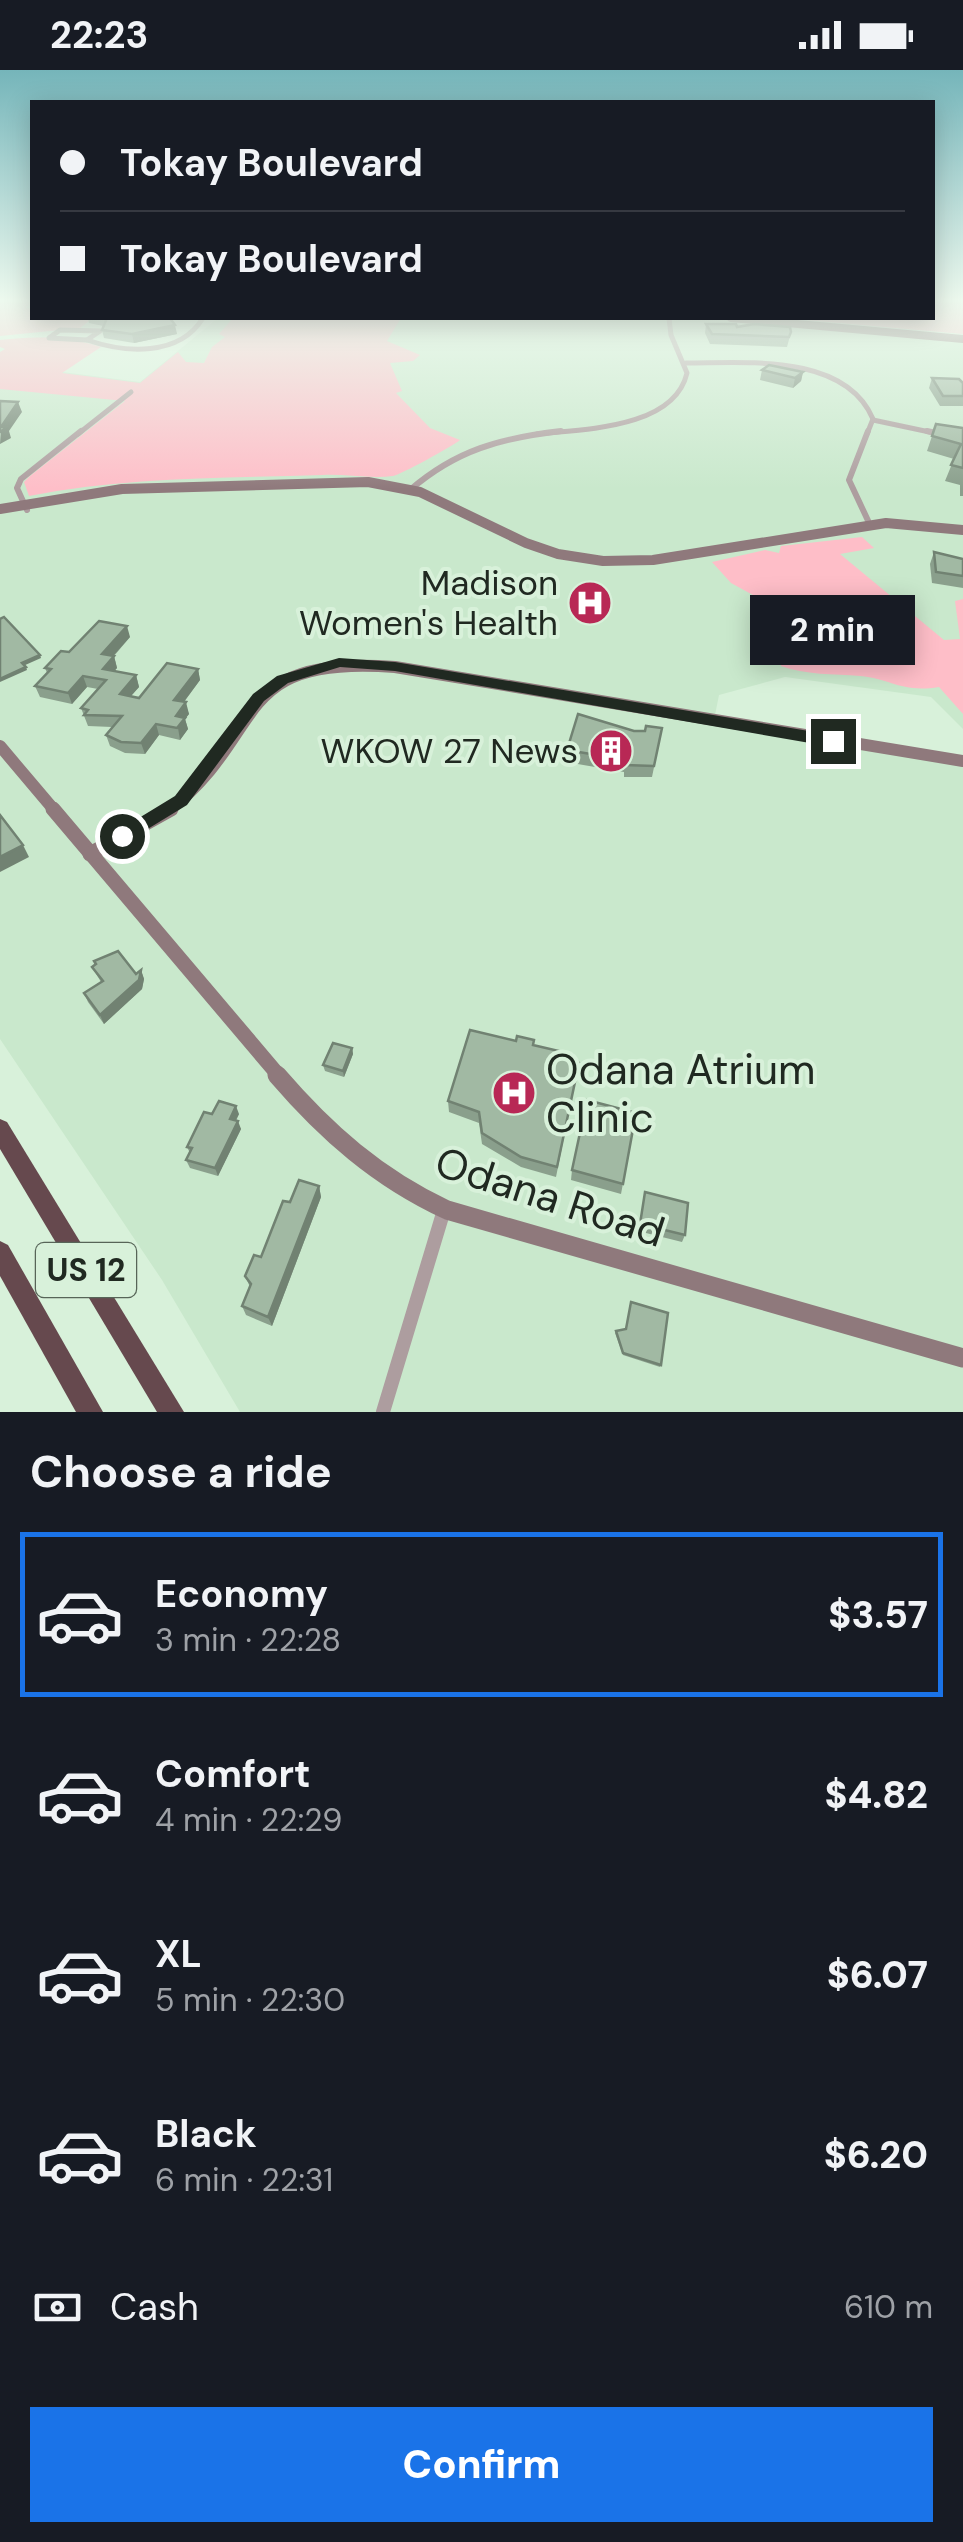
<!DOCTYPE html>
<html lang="en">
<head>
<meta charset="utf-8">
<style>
	:root { --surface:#171b24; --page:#242831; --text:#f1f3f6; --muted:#9ea1a6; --line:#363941; --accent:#1a73e8 }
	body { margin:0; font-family:"DM Sans",sans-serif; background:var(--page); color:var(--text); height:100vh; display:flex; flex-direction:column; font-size:38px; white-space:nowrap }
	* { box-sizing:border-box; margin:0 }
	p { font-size:32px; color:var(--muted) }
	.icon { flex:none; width:55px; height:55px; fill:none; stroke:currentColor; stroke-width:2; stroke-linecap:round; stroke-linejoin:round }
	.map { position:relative; height:1342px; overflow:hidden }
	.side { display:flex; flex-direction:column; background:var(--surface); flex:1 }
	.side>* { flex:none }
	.guide { position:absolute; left:30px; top:30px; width:905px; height:220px; border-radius:0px; box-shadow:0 5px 25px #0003; display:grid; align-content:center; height:220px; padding:0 30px; background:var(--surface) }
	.end { position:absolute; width:45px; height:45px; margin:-22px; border:12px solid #202921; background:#fff; box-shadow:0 0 0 5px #fff }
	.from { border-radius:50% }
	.bubble { position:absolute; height:70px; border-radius:0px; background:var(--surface); box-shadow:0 5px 25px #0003; font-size:32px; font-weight:800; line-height:70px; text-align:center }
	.guide b { display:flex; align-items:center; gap:35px; height:95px; font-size:38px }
	.guide b+b { border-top:2px solid var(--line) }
	.guide i { width:25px; height:25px; background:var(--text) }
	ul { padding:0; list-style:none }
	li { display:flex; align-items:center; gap:30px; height:165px; margin:0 20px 15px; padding:0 10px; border:5px solid transparent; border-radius:0px }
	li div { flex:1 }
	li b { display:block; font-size:38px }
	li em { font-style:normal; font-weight:800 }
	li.current { border-color:var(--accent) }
	li>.icon { width:90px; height:90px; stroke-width:1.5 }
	h2 { padding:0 30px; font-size:45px; line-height:120px }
	.pay { display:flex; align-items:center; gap:25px; height:110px; padding:0 30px; font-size:38px }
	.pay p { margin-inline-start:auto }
	.action { display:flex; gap:20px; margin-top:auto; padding:20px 30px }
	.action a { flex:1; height:115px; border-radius:0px; background:var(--accent); color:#fff; font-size:40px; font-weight:800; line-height:115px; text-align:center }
	.status { display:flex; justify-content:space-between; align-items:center; height:70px; padding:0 50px; background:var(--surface); direction:ltr }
	.status svg { height:28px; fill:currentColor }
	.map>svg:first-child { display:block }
	.built { fill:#c9e8cc }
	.green { fill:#febec8 }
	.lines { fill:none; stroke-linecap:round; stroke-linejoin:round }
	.street-far2 { stroke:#ad9d9f; stroke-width:5 }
	.street-far1 { stroke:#ad9d9f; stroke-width:6 }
	.street { stroke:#ad9d9f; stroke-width:14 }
	.secondary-far4 { stroke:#8f797c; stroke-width:8 }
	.secondary-far3 { stroke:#8f797c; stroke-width:10 }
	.secondary-far2 { stroke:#8f797c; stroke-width:12 }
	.secondary-far1 { stroke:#8f797c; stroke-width:15 }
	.secondary { stroke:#8f797c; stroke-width:19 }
	.highway { fill:#66494e; fill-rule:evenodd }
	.wall { fill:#8a9f8c }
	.shaded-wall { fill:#718272 }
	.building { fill:#a1b9a3; stroke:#718272; stroke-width:2.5 }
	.route { fill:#202921 }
	.labels { text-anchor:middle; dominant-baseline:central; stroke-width:8; stroke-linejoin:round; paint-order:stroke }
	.shield { fill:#d8f1da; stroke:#576558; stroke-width:2.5 }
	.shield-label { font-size:32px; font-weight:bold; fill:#202921 }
	.poi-label { font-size:35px; fill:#202921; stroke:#d8f1da; text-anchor:end }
	.near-poi-label { font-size:42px; fill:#202921; stroke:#d8f1da; text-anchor:start }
	.near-street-label { font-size:42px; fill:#202921; stroke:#d8f1da }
</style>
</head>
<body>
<div class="status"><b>22:23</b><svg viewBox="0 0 49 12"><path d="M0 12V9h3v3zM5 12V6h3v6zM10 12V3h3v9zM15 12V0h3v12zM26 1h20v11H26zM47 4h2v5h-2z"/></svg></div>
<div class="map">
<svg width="963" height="1342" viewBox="0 0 963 1342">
	<rect width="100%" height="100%" fill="#d8f1da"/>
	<path class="built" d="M 218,248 L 731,248 L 963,269 L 963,659 L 931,627 L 785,607 L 719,625 L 714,650 L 963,691 L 963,1342 L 240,1342 L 162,1210 L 0,969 L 0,294 L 140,312 Z"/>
	<g class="green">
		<path d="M 0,231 L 32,231 L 26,238 L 32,239 L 32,248 L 93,248 L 80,258 L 0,266 Z"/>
		<path d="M 933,231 L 963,231 L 963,264 L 782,248 L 932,248 Z"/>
		<path d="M 233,248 L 401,248 L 387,271 L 420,285 L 413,291 L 390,293 L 402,321 L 396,323 L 430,358 L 460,370 C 453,376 400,405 393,406 C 371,409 345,404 323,405 C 225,408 125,407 29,426 L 24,412 L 30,406 L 125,331 L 0,319 L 0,282 L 5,279 L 0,277 L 0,270 C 36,266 66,266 101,277 L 62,303 L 140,313 L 178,282 L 186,292 L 204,293 L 212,277 L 225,267 L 219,264 Z"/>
		<path d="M 862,467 L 874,478 L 840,484 L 944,570 L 960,569 L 955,531 L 963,529 L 963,521 L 963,644 L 939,617 C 901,623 892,609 860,606 C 834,604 805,605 781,596 L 781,552 L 762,530 L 731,513 L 712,492 L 765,480 L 779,483 L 781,476 Z"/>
	</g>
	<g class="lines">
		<g class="street-far2">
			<path d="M 60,260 L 100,261 L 87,270 L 49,268 Z"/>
			<path d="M 87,270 C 125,283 179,287 203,248"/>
			<path d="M 686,293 C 746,293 845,283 873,349 L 867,364"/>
			<path d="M 873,350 L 939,364"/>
			<path d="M 78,364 L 131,322"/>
			<path d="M 537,364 C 583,359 674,359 687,303 L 671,265 L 669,248"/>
		</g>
		<g class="street-far1">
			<path d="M 868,361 L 849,410 L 871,457"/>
			<path d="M 927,361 L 963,369"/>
			<path d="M 410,420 C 456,380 501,368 561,361"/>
			<path d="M 27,440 L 17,418 L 21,409 L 81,361"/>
		</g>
		<path class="street" d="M 383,1342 L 444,1140"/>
		<path class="secondary-far4" d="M 731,248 L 963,269"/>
		<path class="secondary-far3" d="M 0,439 L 122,419 L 368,412 L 420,422 L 526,473 L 558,484 L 603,491 L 653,490 L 886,453 L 963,460"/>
		<g class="secondary-far2">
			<path d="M 0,676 L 55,741"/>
			<path d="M 168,741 C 269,663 228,584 395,597 L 963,691"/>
		</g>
		<g class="secondary-far1">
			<path d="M 53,739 L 280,1007"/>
			<path d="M 90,784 L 171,739"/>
		</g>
		<path class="secondary" d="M 277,1005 C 326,1062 378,1108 447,1140 L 963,1288"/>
		<g class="highway">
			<path d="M 0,1049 L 7,1052 L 184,1342 L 157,1342 L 0,1079 Z"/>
			<path d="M 0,1171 L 8,1175 L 103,1342 L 76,1342 L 0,1206 Z"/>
		</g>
	</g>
	<g class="wall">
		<path d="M 88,248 L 170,248 L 177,264 L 134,273 L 104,268 L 102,260 L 103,256 L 89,253 Z"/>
		<path d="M 706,254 L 737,257 L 791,262 L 787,277 L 710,274 L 705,263 Z"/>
		<path d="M 762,300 L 803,302 L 801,311 L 793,318 L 760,310 Z"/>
		<path d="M 932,308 L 963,313 L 963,336 L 940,336 L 929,318 Z"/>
		<path d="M 936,354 L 963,358 L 963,426 L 960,426 L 960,415 L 945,411 L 954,389 L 927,381 Z"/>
		<path d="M 934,482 L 963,489 L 963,518 L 932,513 L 930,494 Z"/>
		<path d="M 130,567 L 114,586 L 117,598 L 114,601 L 136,605 L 139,617 L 131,626 L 139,628 L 198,599 L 200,610 L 184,632 L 189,644 L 185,649 L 188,659 L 180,670 L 159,665 L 145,684 L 125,683 L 110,676 L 106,665 L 112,657 L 88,656 L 81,638 L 98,619 L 87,617 L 72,634 L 40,627 L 35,616 L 47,603 L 45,598 L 69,582 Z"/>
		<path d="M 662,658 L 652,707 L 624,707 L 624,702 L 566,692 L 567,680 L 634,661 Z"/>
		<path d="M 94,891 L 136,904 L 141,900 L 144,909 L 142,919 L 104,954 L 88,932 L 84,923 L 101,912 L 92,897 L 95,895 Z"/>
		<path d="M 534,975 L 579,993 L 556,1107 L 521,1097 L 482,1074 L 479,1053 L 449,1042 L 448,1031 Z"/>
		<path d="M 352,978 L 353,984 L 344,1007 L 325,1001 L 323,995 Z"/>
		<path d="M 636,1043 L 621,1124 L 571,1110 L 572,1100 Z"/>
		<path d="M 212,1044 L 239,1044 L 236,1051 L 241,1059 L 218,1106 L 190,1098 L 186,1090 L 190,1083 L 187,1077 Z"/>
		<path d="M 319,1116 L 321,1127 L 272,1256 L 246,1245 L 242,1236 L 250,1217 L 245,1206 L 261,1187 L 290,1132 Z"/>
		<path d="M 645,1122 L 685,1165 L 682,1172 L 638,1161 Z"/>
		<path d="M 626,1259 L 661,1295 L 660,1297 L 623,1285 L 615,1263 L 616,1261 Z"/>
	</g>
	<g class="shaded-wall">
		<path d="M 175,255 L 177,264 L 134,273 L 132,264 Z"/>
		<path d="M 803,302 L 801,311 L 793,318 L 795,308 Z"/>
		<path d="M 18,332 L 22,342 L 9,361 L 11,368 L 0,374 L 1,357 Z"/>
		<path d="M 127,556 L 130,567 L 105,595 L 102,584 Z"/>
		<path d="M 40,585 L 41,588 L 23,596 L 22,593 Z"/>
		<path d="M 114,586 L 117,598 L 106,610 L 103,599 Z"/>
		<path d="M 26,597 L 27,600 L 0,612 L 0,609 Z"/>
		<path d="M 198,599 L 200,610 L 177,641 L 174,630 Z"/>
		<path d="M 136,605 L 139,617 L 123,635 L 120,624 Z"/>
		<path d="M 83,606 L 87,617 L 72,634 L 68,623 Z"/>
		<path d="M 186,632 L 189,644 L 185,649 L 188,659 L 180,670 L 176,646 Z"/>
		<path d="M 156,654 L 159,665 L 145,684 L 141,673 Z"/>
		<path d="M 23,775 L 29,787 L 0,802 L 0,787 Z"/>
		<path d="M 141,900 L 144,909 L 142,919 L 104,954 L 100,945 Z"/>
		<path d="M 352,978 L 353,984 L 344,1007 L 343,1001 Z"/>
		<path d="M 236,1036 L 239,1044 L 232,1057 L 230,1049 Z"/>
		<path d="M 238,1051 L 241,1059 L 218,1106 L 215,1098 Z"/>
		<path d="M 319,1116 L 321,1127 L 272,1256 L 268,1247 Z"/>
	</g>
	<g class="building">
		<path d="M 107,248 L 170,248 L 175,255 L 132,264 L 102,260 Z"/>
		<path d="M 706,254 L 736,254 L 737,257 L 754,254 L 790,257 L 791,262 L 789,267 L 712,264 Z"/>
		<path d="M 769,295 L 803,302 L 795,308 L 762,300 Z"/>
		<path d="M 932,308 L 959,309 L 963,313 L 963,326 L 943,326 Z"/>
		<path d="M 0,331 L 18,332 L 1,357 L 7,357 L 0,362 Z"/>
		<path d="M 936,354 L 963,358 L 963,398 L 951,395 L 961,374 L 932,366 Z"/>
		<path d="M 934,482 L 963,489 L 963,506 L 936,502 Z"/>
		<path d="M 4,547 L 40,585 L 22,593 L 26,597 L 0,609 L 0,549 Z"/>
		<path d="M 99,551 L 127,556 L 102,584 L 114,586 L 103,599 L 136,605 L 120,624 L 139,628 L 167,593 L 198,599 L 174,630 L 186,632 L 176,646 L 185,648 L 177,658 L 156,654 L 141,673 L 121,672 L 106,665 L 122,646 L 84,645 L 88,640 L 81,638 L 106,610 L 83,606 L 68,623 L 35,616 L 51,599 L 45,598 L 61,581 L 69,582 Z"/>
		<path d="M 578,644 L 634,661 L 645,661 L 646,656 L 662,658 L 654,696 L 625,695 L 626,690 L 567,680 Z"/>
		<path d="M 0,745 L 23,775 L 0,787 Z"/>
		<path d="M 118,881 L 136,904 L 141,900 L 139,910 L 100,945 L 84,923 L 103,911 L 92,897 L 96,894 L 94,891 Z"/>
		<path d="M 470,960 L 516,971 L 517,966 L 534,970 L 533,975 L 572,984 L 579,993 L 557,1097 L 521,1087 L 482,1063 L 479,1042 L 448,1031 Z"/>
		<path d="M 333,973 L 352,978 L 343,1001 L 323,995 Z"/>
		<path d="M 587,1030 L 636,1043 L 623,1114 L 572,1100 Z"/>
		<path d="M 219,1031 L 236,1036 L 230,1049 L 238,1051 L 215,1098 L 186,1090 L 192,1078 L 187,1077 L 204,1042 L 212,1044 Z"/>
		<path d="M 299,1110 L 319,1116 L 268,1247 L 242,1236 L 251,1214 L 245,1206 L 254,1185 L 261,1187 L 283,1131 L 290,1132 Z"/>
		<path d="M 645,1122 L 688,1133 L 685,1165 L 640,1154 Z"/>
		<path d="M 631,1232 L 668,1243 L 661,1295 L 623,1283 L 616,1261 L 626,1259 Z"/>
	</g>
	<linearGradient id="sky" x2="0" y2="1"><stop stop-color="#75b5ba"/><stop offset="0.55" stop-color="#edf9ee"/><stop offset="1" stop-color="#edf9ee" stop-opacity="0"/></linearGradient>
	<rect width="963" height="419" fill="url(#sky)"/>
	<path class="route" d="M 339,588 L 395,592 L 833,665 L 841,671 L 833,677 L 395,601 L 340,597 L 288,613 L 264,631 L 187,735 L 128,771 L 116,771 L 116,762 L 175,726 L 253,624 L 277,606 Z"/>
	<defs>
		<symbol id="hospital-disc" viewBox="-11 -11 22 22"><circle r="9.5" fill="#b82855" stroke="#d8f1da"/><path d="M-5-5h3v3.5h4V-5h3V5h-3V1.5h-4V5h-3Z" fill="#fff"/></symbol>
		<symbol id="building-disc" viewBox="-11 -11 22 22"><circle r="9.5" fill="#b82855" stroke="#d8f1da"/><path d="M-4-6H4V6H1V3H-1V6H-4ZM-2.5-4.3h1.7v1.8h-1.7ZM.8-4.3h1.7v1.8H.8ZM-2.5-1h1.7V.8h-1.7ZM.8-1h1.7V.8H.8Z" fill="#fff"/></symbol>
	</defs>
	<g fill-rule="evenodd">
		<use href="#hospital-disc" x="565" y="508" width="50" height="50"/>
		<use href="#building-disc" x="586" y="656" width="50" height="50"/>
		<use href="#hospital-disc" x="489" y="998" width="50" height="50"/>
	</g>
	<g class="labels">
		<rect class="shield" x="36" y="1173" width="100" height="54" rx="8"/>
		<g class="shield-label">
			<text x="86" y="1200">US 12</text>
		</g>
		<g class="poi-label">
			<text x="558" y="513">Madison<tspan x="558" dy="40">Women's Health</tspan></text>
			<text x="578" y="681">WKOW 27 News</text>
		</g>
		<g class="near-poi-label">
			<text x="546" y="999">Odana Atrium<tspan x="546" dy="48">Clinic</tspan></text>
		</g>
		<g class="near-street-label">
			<text transform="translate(550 1127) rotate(18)">Odana Road</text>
		</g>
	</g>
</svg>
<i class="end from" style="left:122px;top:766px"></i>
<i class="end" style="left:833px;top:671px"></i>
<div class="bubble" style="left:750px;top:525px;width:165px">2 min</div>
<div class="guide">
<b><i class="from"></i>Tokay Boulevard</b>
<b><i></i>Tokay Boulevard</b>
</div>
</div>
<section class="side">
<h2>Choose a ride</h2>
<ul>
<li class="current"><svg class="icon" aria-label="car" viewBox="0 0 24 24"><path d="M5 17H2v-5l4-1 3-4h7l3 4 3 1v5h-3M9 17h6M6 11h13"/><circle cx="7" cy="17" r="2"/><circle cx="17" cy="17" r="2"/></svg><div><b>Economy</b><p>3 min · 22:28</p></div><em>$3.57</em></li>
<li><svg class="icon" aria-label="car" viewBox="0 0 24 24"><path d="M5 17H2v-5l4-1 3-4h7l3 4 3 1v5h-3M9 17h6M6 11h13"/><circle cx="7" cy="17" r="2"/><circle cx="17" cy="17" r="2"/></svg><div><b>Comfort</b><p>4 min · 22:29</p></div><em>$4.82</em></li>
<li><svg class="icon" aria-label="car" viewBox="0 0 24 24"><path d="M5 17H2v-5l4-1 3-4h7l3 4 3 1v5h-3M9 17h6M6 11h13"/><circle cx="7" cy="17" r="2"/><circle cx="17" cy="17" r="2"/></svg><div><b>XL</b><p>5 min · 22:30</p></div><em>$6.07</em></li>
<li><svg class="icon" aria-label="car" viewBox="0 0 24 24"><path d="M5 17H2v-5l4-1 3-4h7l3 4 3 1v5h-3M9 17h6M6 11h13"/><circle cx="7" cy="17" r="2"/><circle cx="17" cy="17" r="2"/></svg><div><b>Black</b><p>6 min · 22:31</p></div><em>$6.20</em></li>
</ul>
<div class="pay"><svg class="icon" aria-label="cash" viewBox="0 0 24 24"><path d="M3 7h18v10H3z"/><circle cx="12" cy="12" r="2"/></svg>Cash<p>610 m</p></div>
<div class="action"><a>Confirm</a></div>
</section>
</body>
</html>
